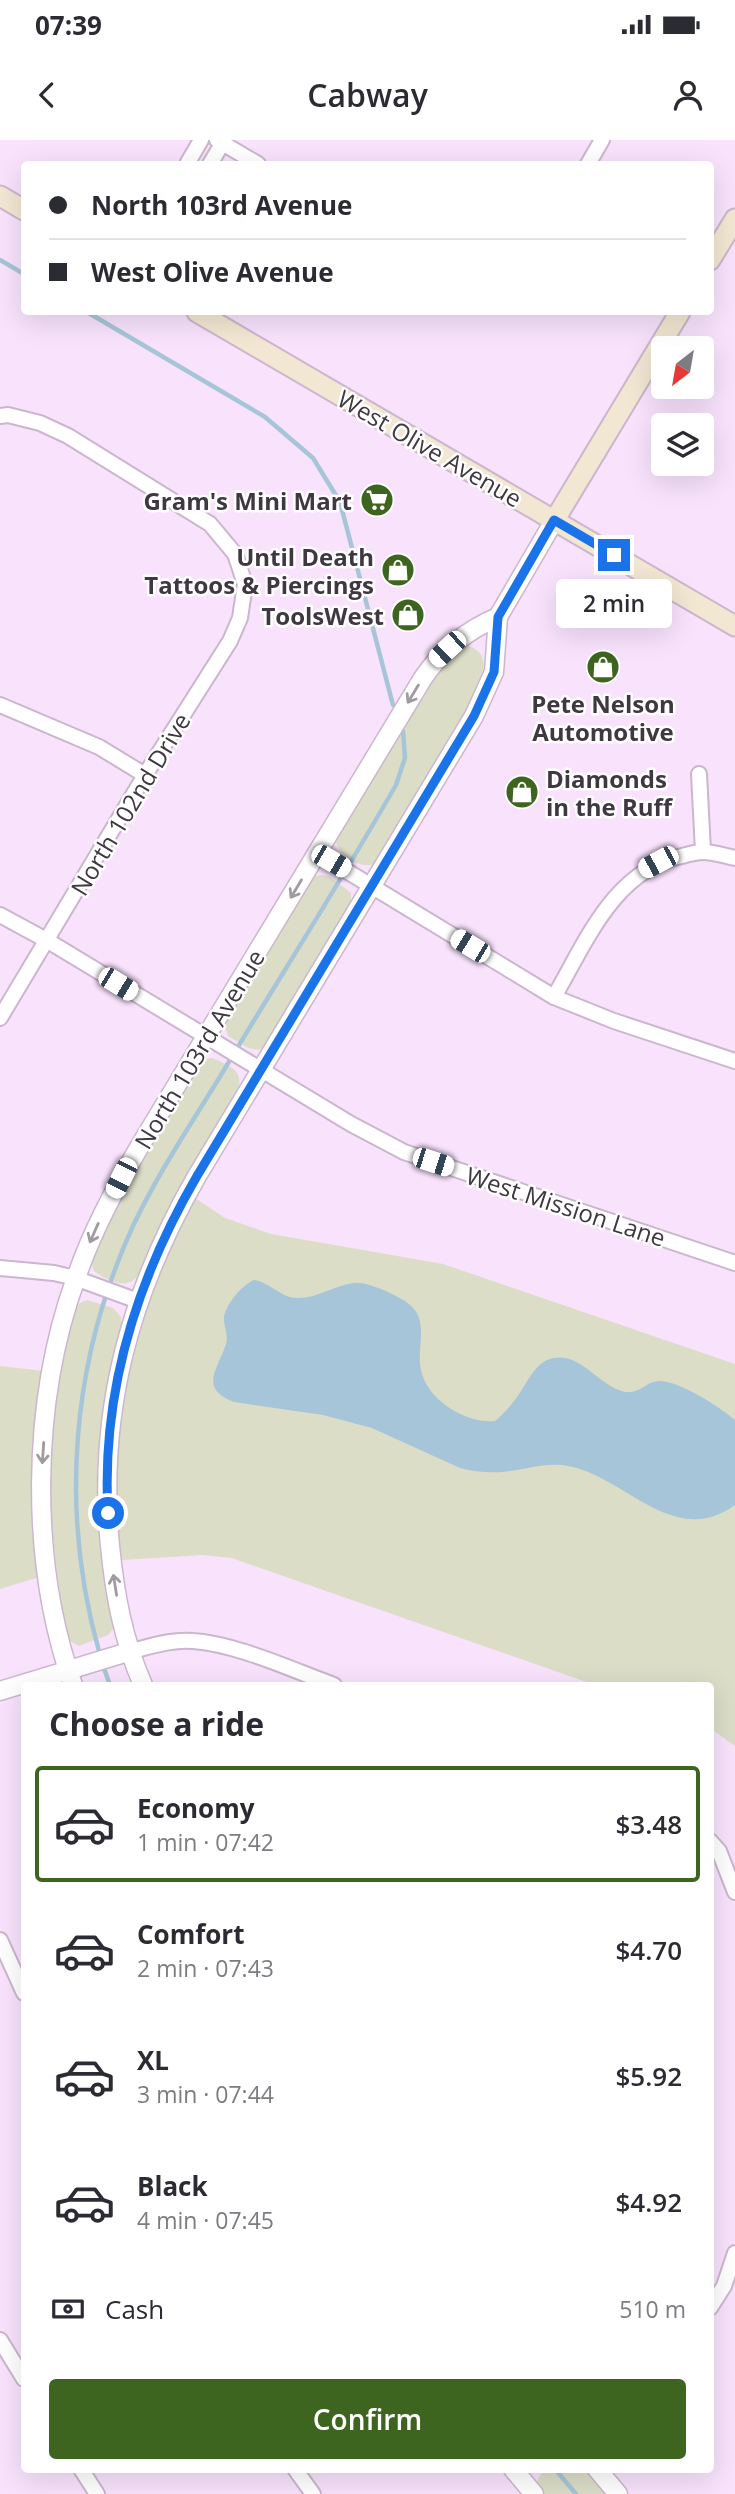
<!DOCTYPE html>
<html lang="en">
<head>
<meta charset="utf-8">
<style>
	:root { --surface:#fff; --page:#f2f2f3; --text:#2b2b33; --muted:#7c7c81; --line:#e1e1e2; --accent:#3e6520 }
	body { margin:0; font-family:"Open Sans",sans-serif; background:var(--page); color:var(--text); height:100vh; display:flex; flex-direction:column; font-size:26px; white-space:nowrap }
	* { box-sizing:border-box; margin:0 }
	p { font-size:23px; color:var(--muted) }
	.icon { flex:none; width:38px; height:38px; fill:none; stroke:currentColor; stroke-width:2; stroke-linecap:round; stroke-linejoin:round }
	.map { position:relative; flex:1; overflow:hidden }
	.drawer { position:absolute; left:21px; top:1542px; width:693px; height:791px; display:flex; flex-direction:column; background:var(--surface); border-radius:7px; box-shadow:0 7px 28px #0002 }
	.drawer>* { flex:none }
	.top-card { position:absolute; left:21px; top:21px; width:693px; height:154px; border-radius:7px; box-shadow:0 7px 28px #0002; display:grid; align-content:center; height:154px; padding:0 28px; background:var(--surface) }
	.needle { width:46px; rotate:211deg }
	.buttons { position:absolute; left:651px; top:196px; display:grid; gap:14px }
	.buttons a { display:grid; place-items:center; width:63px; height:63px; border-radius:7px; background:var(--surface); box-shadow:0 7px 28px #0002; font-size:35px }
	.end { position:absolute; width:32px; height:32px; margin:-16px; border:9px solid #1a73e8; background:#fff; box-shadow:0 0 0 4px #fff }
	.from { border-radius:50% }
	.bubble { position:absolute; height:49px; border-radius:7px; background:var(--surface); box-shadow:0 7px 28px #0002; font-size:23px; font-weight:600; line-height:49px; text-align:center }
	.car { position:absolute; width:21px; height:42px; margin:-21px -10px; border-radius:9px; box-shadow:0 0 5px 2px #0007; background:linear-gradient(#fff 24%,#345 0 40%,#fff 0 76%,#345 0 86%,#fff 0) }
	.top-card b { display:flex; align-items:center; gap:24px; height:66px; font-size:26px }
	.top-card b+b { border-top:2px solid var(--line) }
	.top-card i { width:18px; height:18px; background:var(--text) }
	ul { padding:0; list-style:none }
	li { display:flex; align-items:center; gap:21px; height:116px; margin:0 14px 10px; padding:0 14px; border:4px solid transparent; border-radius:7px }
	li div { flex:1 }
	li b { display:block; font-size:26px }
	li em { font-style:normal; font-weight:600 }
	li.on { border-color:var(--accent) }
	li>.icon { width:63px; height:63px; stroke-width:1.5 }
	h2 { padding:0 28px; font-size:32px; line-height:84px }
	.pay { display:flex; align-items:center; gap:18px; height:77px; padding:0 28px; font-size:26px }
	.pay p { margin-inline-start:auto }
	.action { display:flex; gap:14px; margin-top:auto; padding:14px 28px }
	.action a { flex:1; height:80px; border-radius:7px; background:var(--accent); color:#fff; font-size:28px; font-weight:600; line-height:80px; text-align:center }
	.status { display:flex; justify-content:space-between; align-items:center; height:49px; padding:0 35px; background:var(--surface); direction:ltr }
	.status svg { height:19px; fill:currentColor }
	header { display:flex; justify-content:space-between; align-items:center; height:91px; padding:0 28px; background:var(--surface); font-size:32px; font-weight:600 }
	.map>svg:first-child { display:block }
	.green { fill:#dbddc7 }
	.water { fill:#a7c5d8 }
	.lines { fill:none; stroke-linecap:round; stroke-linejoin:round }
	.stream { stroke:#a7c5d8; stroke-width:4.5 }
	.minor-casing { stroke:#cbb6ce; stroke-width:18 }
	.tertiary-casing { stroke:#cbb6ce; stroke-width:21 }
	.secondary-casing { stroke:#cbb6ce; stroke-width:23 }
	.minor { stroke:#fff; stroke-width:14 }
	.tertiary { stroke:#fff; stroke-width:18 }
	.secondary { stroke:#f2e7d2; stroke-width:19 }
	.oneway { stroke:#9f9ba0 }
	.route { stroke:#1a73e8; stroke-width:9 }
	.labels { text-anchor:middle; dominant-baseline:central; stroke-width:5; stroke-linejoin:round; paint-order:stroke }
	.street-label { font-size:24px; fill:#3f3741; stroke:#fff }
	.poi-label { font-size:24px; font-weight:bold; fill:#3f3741; stroke:#fff; text-anchor:end }
</style>
</head>
<body>
<div class="status"><b>07:39</b><svg viewBox="0 0 49 12"><path d="M0 12V9h3v3zM5 12V6h3v6zM10 12V3h3v9zM15 12V0h3v12zM26 1h20v11H26zM47 4h2v5h-2z"/></svg></div>
<header><svg class="icon" aria-label="back" viewBox="0 0 24 24"><path d="M15 5l-7 7 7 7"/></svg>Cabway<svg class="icon" aria-label="person" viewBox="0 0 24 24"><circle cx="12" cy="8" r="4"/><path d="M4 21q1-7 8-7t8 7"/></svg></header>
<div class="map">
<svg width="735" height="2354" viewBox="0 0 735 2354">
	<rect width="100%" height="100%" fill="#f8e2fc"/>
	<g class="green">
		<path d="M 469,506 C 488,513 484,527 481,545 L 377,723 C 361,731 337,715 335,698 L 432,533 L 459,509 Z"/>
		<path d="M 323,735 L 330,737 L 351,753 L 351,765 L 266,905 L 259,910 L 248,908 L 228,896 L 224,883 L 313,736 Z"/>
		<path d="M 212,918 C 233,927 245,931 237,955 L 166,1075 L 137,1137 C 125,1150 107,1140 94,1131 L 91,1121 L 119,1058 L 198,925 L 205,919 Z"/>
		<path d="M 195,1058 L 225,1078 L 271,1094 L 443,1124 L 735,1224 L 735,1606 L 711,1589 L 710,1545 L 595,1545 L 232,1418 L 202,1415 L 121,1420 C 106,1282 129,1180 195,1058 Z"/>
		<path d="M 87,1160 L 113,1168 L 121,1177 L 121,1185 L 103,1273 L 97,1327 L 100,1397 L 113,1489 L 108,1495 L 79,1506 L 70,1501 L 67,1495 C 50,1400 41,1306 62,1211 C 65,1195 71,1180 76,1165 Z"/>
		<path d="M 0,1226 L 43,1231 C 32,1303 31,1364 39,1437 L 0,1449 Z"/>
		<path d="M 546,2329 L 585,2329 L 607,2354 L 542,2354 C 535,2343 536,2338 546,2329 Z"/>
	</g>
	<path class="water" d="M 254,1140 C 270,1142 282,1159 298,1158 C 318,1158 335,1145 354,1143 C 367,1141 399,1156 409,1164 C 430,1180 416,1208 421,1230 C 427,1260 466,1284 495,1281 C 503,1274 511,1266 517,1257 C 526,1245 533,1227 547,1220 C 576,1208 595,1241 619,1250 C 638,1258 643,1242 659,1241 C 678,1240 720,1267 735,1280 L 735,1365 C 671,1411 622,1331 562,1325 C 542,1323 523,1330 503,1332 C 489,1333 474,1332 460,1328 L 372,1288 L 323,1275 L 234,1262 C 198,1248 218,1229 226,1204 C 229,1195 223,1186 224,1177 C 226,1164 242,1145 254,1140 Z"/>
	<g class="lines">
		<g class="stream">
			<path d="M 0,120 L 24,134"/>
			<path d="M 87,172 L 265,277 L 313,318 L 340,362 L 393,565"/>
			<path d="M 100,1515 C 59,1372 71,1221 133,1086 C 158,1033 191,984 221,935 C 279,838 340,743 396,645 L 405,618 L 403,591"/>
			<path d="M 102,1523 L 110,1545"/>
			<path d="M 555,2329 L 576,2354"/>
		</g>
		<defs>
			<g id="minor">
				<path d="M 217,0 L 258,24"/>
				<path d="M 187,24 L 201,0"/>
				<path d="M 210,24 L 222,4"/>
				<path d="M 588,24 L 602,0"/>
				<path d="M 0,276 L 8,275 L 40,283 L 68,296 L 210,384 L 235,414 L 245,444 L 240,478 L 230,501 L 145,635 L 0,878"/>
				<path d="M 0,565 L 99,607 L 145,635"/>
				<path d="M 699,634 L 703,711"/>
				<path d="M 317,713 L 554,857 L 614,881 L 735,921"/>
				<path d="M 0,775 L 48,801 L 351,984 L 404,1012 L 735,1123"/>
				<path d="M 554,857 C 586,802 614,730 682,716 C 689,714 697,712 703,712 C 714,712 725,716 735,718"/>
				<path d="M 0,1128 L 54,1133 L 75,1138 L 138,1161"/>
				<path d="M 128,1512 C 149,1507 171,1499 193,1501 C 237,1504 292,1530 334,1545"/>
				<path d="M 710,1701 L 719,1711 L 735,1752"/>
				<path d="M 0,1800 L 24,1853"/>
				<path d="M 710,2168 L 724,2146 L 735,2113"/>
				<path d="M 0,2200 L 24,2239"/>
				<path d="M 81,2329 L 97,2354"/>
				<path d="M 295,2329 L 313,2354"/>
			</g>
			<g id="tertiary">
				<path d="M 73,1545 C 29,1421 31,1262 76,1138 C 92,1091 116,1047 141,1004 L 423,538 C 442,510 467,490 498,477"/>
				<path d="M 143,1545 C 123,1499 115,1456 110,1406 C 97,1271 130,1153 197,1036 L 474,576 L 494,532 L 498,477 L 554,381"/>
				<path d="M 0,1551 L 128,1512"/>
				<path d="M 513,2329 L 534,2354"/>
				<path d="M 597,2329 L 618,2354"/>
			</g>
			<g id="secondary">
				<path d="M 0,56 L 24,70"/>
				<path d="M 710,120 L 735,79"/>
				<path d="M 197,172 L 735,486"/>
				<path d="M 554,381 L 680,172"/>
			</g>
		</defs>
		<use href="#minor" class="minor-casing"/>
		<use href="#tertiary" class="tertiary-casing"/>
		<use href="#secondary" class="secondary-casing"/>
		<use href="#minor" class="minor"/>
		<use href="#tertiary" class="tertiary"/>
		<use href="#secondary" class="secondary"/>
	</g>
	<defs><path id="oneway-shaft" d="M-6 0H5M1.5-3L5.5 0L1.5 3" fill="none" stroke-width="1.6" stroke-linecap="round" stroke-linejoin="round" transform="scale(1.75)"/></defs>
	<g class="oneway">
		<use href="#oneway-shaft" transform="translate(413 554) rotate(121)"/>
		<use href="#oneway-shaft" transform="translate(296 749) rotate(121)"/>
		<use href="#oneway-shaft" transform="translate(94 1093) rotate(114)"/>
		<use href="#oneway-shaft" transform="translate(43 1313) rotate(94)"/>
		<use href="#oneway-shaft" transform="translate(115 1445) rotate(-99)"/>
	</g>
	<g class="lines">
		<path class="route" d="M 108,1373 C 101,1252 137,1139 197,1036 L 474,576 L 494,532 L 498,477 L 554,380 L 614,415"/>
	</g>
	<defs>
		<symbol id="supermarket-disc" viewBox="-11 -11 22 22"><circle r="9.5" fill="#3e6520" stroke="#fff"/><path d="M-6-5.5h2.5l.6 2H6L4.5 2H-2.5L-4.4-4H-6ZM-1.5 3.2a1.3 1.3 0 1 0 .1 0ZM3 3.2a1.3 1.3 0 1 0 .1 0Z" fill="#fff"/></symbol>
		<symbol id="shop-disc" viewBox="-11 -11 22 22"><circle r="9.5" fill="#3e6520" stroke="#fff"/><path d="M-5-2.5h2.3a2.7 3.5 0 0 1 5.4 0H5L5.5 6h-11ZM-1.5-2.5h3a1.5 2.3 0 0 0-3 0Z" fill="#fff"/></symbol>
	</defs>
	<g fill-rule="evenodd">
		<use href="#supermarket-disc" x="358" y="341" width="38" height="38"/>
		<use href="#shop-disc" x="379" y="411" width="38" height="38"/>
		<use href="#shop-disc" x="389" y="456" width="38" height="38"/>
		<use href="#shop-disc" x="584" y="508" width="38" height="38"/>
		<use href="#shop-disc" x="503" y="633" width="38" height="38"/>
	</g>
	<g class="labels">
		<g class="street-label">
			<text transform="translate(430 308) rotate(30)">West Olive Avenue</text>
			<text transform="translate(130 664) rotate(-59)">North 102nd Drive</text>
			<text transform="translate(199 909) rotate(-59)">North 103rd Avenue</text>
			<text transform="translate(566 1066) rotate(18)">West Mission Lane</text>
		</g>
		<g class="poi-label">
			<text x="352" y="360">Gram's Mini Mart</text>
			<text x="374" y="416">Until Death<tspan x="374" dy="28">Tattoos &amp; Piercings</tspan></text>
			<text x="384" y="475">ToolsWest</text>
			<text x="603" y="563" text-anchor="middle">Pete Nelson<tspan x="603" dy="28">Automotive</tspan></text>
			<text x="546" y="638" text-anchor="start">Diamonds<tspan x="546" dy="28">in the Ruff</tspan></text>
		</g>
	</g>
</svg>
<div class="buttons">
<a><svg class="needle" viewBox="-14 -14 28 28"><path d="M0-13l5 13h-10z" fill="#e53935"/><path d="M0 13l5-13h-10z" fill="#7c7c81"/></svg></a>
<a><svg class="icon" aria-label="layers" viewBox="0 0 24 24"><path d="M12 4l9 5-9 5-9-5zM3 14l9 5 9-5"/></svg></a>
</div>
<i class="end from" style="left:108px;top:1373px"></i>
<i class="end" style="left:614px;top:415px"></i>
<div class="bubble" style="left:556px;top:439px;width:116px">2 min</div>
<i class="car" style="left:447px;top:509px;rotate:227deg"></i>
<i class="car" style="left:331px;top:721px;rotate:120deg"></i>
<i class="car" style="left:658px;top:722px;rotate:242deg"></i>
<i class="car" style="left:470px;top:806px;rotate:301deg"></i>
<i class="car" style="left:118px;top:844px;rotate:121deg"></i>
<i class="car" style="left:433px;top:1022px;rotate:108deg"></i>
<i class="car" style="left:121px;top:1038px;rotate:207deg"></i>
<div class="top-card">
<b><i class="from"></i>North 103rd Avenue</b>
<b><i></i>West Olive Avenue</b>
</div>
<section class="drawer">
<h2>Choose a ride</h2>
<ul>
<li class="on"><svg class="icon" aria-label="car" viewBox="0 0 24 24"><path d="M5 17H2v-5l4-1 3-4h7l3 4 3 1v5h-3M9 17h6M6 11h13"/><circle cx="7" cy="17" r="2"/><circle cx="17" cy="17" r="2"/></svg><div><b>Economy</b><p>1 min · 07:42</p></div><em>$3.48</em></li>
<li><svg class="icon" aria-label="car" viewBox="0 0 24 24"><path d="M5 17H2v-5l4-1 3-4h7l3 4 3 1v5h-3M9 17h6M6 11h13"/><circle cx="7" cy="17" r="2"/><circle cx="17" cy="17" r="2"/></svg><div><b>Comfort</b><p>2 min · 07:43</p></div><em>$4.70</em></li>
<li><svg class="icon" aria-label="car" viewBox="0 0 24 24"><path d="M5 17H2v-5l4-1 3-4h7l3 4 3 1v5h-3M9 17h6M6 11h13"/><circle cx="7" cy="17" r="2"/><circle cx="17" cy="17" r="2"/></svg><div><b>XL</b><p>3 min · 07:44</p></div><em>$5.92</em></li>
<li><svg class="icon" aria-label="car" viewBox="0 0 24 24"><path d="M5 17H2v-5l4-1 3-4h7l3 4 3 1v5h-3M9 17h6M6 11h13"/><circle cx="7" cy="17" r="2"/><circle cx="17" cy="17" r="2"/></svg><div><b>Black</b><p>4 min · 07:45</p></div><em>$4.92</em></li>
</ul>
<div class="pay"><svg class="icon" aria-label="cash" viewBox="0 0 24 24"><path d="M3 7h18v10H3z"/><circle cx="12" cy="12" r="2"/></svg>Cash<p>510 m</p></div>
<div class="action"><a>Confirm</a></div>
</section>
</div>
</body>
</html>
